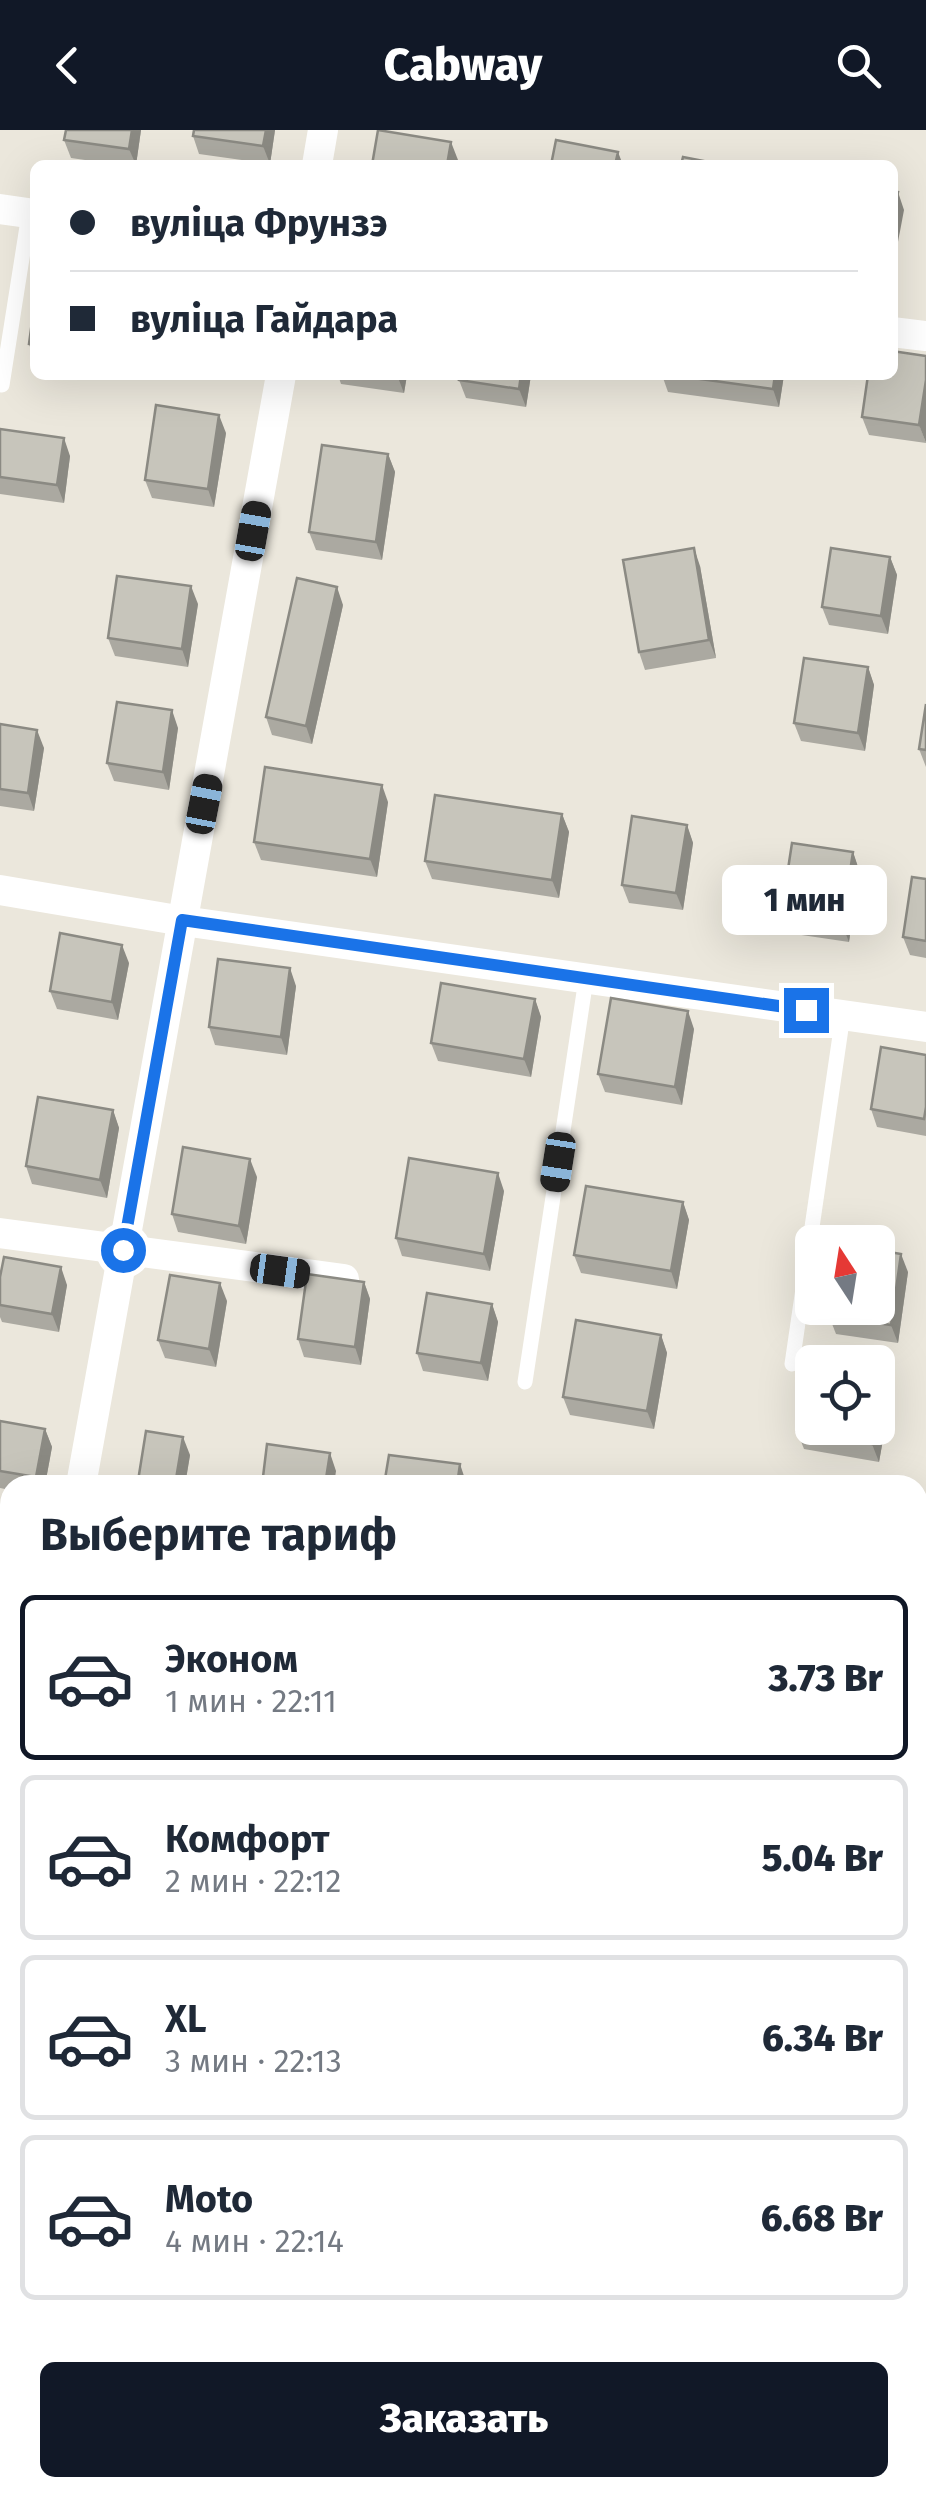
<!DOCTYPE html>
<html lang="ru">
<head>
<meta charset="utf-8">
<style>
	:root { --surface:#fff; --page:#f6f6f7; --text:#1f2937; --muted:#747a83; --line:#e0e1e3; --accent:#111827 }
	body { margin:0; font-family:"Fira Sans",sans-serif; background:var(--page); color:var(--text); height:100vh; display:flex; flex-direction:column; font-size:38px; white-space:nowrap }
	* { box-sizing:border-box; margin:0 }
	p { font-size:32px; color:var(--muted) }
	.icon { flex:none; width:55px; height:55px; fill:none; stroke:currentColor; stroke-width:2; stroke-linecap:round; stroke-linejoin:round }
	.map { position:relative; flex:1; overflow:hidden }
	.details { position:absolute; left:0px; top:1345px; width:928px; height:1022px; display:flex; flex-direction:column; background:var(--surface); border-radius:30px 30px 0 0; box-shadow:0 10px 40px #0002 }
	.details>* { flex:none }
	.guide { position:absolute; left:30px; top:30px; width:868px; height:220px; border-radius:15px; box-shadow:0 10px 40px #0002; display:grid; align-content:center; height:220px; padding:0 40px; background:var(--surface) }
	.needle { width:65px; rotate:348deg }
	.fabs { position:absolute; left:795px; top:1095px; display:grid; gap:20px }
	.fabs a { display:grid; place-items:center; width:100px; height:100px; border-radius:15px; background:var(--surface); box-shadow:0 10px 40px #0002; font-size:50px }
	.end { position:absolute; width:45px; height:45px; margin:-22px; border:12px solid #1a73e8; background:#fff; box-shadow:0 0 0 5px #fff }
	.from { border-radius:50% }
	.bubble { position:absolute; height:70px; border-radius:15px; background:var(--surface); box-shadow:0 10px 40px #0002; font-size:32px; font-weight:800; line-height:70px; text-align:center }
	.car { position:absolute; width:30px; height:60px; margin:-30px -15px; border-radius:12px; box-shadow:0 0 8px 2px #0007; background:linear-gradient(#222 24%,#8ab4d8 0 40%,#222 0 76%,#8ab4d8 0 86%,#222 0) }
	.guide b { display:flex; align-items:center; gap:35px; height:95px; font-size:38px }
	.guide b+b { border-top:2px solid var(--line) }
	.guide i { width:25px; height:25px; background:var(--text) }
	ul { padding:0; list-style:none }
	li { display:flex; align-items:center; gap:30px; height:165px; margin:0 20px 15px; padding:0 20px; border:5px solid var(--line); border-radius:15px }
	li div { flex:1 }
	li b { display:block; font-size:38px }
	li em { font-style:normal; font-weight:800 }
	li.selected { border-color:var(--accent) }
	li>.icon { width:90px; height:90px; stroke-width:1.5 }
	h2 { padding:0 40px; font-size:45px; line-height:120px }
	.button { display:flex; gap:20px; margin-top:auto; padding:20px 40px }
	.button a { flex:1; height:115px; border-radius:15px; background:var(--accent); color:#fff; font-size:40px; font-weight:800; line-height:115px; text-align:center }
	header { display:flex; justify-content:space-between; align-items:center; height:130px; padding:0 40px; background:var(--accent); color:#fff; font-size:45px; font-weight:800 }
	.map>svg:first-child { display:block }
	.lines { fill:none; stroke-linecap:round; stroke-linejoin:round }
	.service { stroke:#fff; stroke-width:15 }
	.minor { stroke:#fff; stroke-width:30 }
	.wall { fill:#aba9a1 }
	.shaded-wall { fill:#8b8a83 }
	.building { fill:#c7c5bb; stroke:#8b8a83; stroke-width:2.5 }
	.route { stroke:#1a73e8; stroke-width:12 }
</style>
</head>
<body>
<header><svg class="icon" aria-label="back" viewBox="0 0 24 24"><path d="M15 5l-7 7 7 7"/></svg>Cabway<svg class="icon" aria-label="search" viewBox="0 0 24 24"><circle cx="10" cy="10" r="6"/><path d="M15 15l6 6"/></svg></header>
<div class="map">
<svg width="926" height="2367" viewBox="0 0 926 2367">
	<rect width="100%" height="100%" fill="#ebe7dc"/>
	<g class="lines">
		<g class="service">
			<path d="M 2,255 L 29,84"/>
			<path d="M 792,1234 L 843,885"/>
			<path d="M 525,1252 L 586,849"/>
		</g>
		<g class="minor">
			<path d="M 317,35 L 323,0"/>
			<path d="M 0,79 L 35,84"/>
			<path d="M 892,202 L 926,206"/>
			<path d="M 0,760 L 183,791 L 926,897"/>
			<path d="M 0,1103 L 344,1149"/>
			<path d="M 81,1355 L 281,245"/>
			<path d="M 0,1731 L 10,1732"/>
			<path d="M 918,1858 L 926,1859"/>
			<path d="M 0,2081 L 10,2082"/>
			<path d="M 918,2216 L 926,2217"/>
			<path d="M 918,2285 L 926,2277"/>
			<path d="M 136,2367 L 145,2358"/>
			<path d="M 840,2367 L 849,2358"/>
		</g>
	</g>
	<g class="wall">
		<path d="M 66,0 L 141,0 L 136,35 L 120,35 L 71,28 L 64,10 Z"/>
		<path d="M 194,0 L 275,0 L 270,34 L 199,24 L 193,6 Z"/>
		<path d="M 35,169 L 35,231 L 29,214 Z"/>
		<path d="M 892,221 L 926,313 L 869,305 L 862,287 Z"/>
		<path d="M 338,245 L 407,245 L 404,263 L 341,254 Z"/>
		<path d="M 460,245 L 531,245 L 526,277 L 466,268 L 459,250 Z"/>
		<path d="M 662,245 L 784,245 L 779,277 L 668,262 Z"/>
		<path d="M 0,299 L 70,326 L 64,373 L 0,364 Z"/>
		<path d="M 226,303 L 214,377 L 152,368 L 145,350 Z"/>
		<path d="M 388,324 L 395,342 L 382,430 L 316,420 L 309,402 Z"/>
		<path d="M 890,427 L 897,445 L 888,504 L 829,495 L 822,477 Z"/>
		<path d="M 700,436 L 716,528 L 645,540 L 639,522 Z"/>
		<path d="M 198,474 L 188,537 L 115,526 L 108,508 Z"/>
		<path d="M 343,475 L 312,614 L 272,605 L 266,587 Z"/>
		<path d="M 868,537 L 874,555 L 865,621 L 801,611 L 794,593 Z"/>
		<path d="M 926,574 L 926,637 L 919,619 Z"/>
		<path d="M 0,594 L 44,618 L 34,681 L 0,676 Z"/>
		<path d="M 178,598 L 169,660 L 114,651 L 107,633 Z"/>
		<path d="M 388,672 L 377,747 L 261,730 L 254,712 Z"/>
		<path d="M 562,684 L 569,702 L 559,768 L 432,749 L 425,731 Z"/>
		<path d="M 687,695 L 693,713 L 683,780 L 629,773 L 622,755 Z"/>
		<path d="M 853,722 L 859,740 L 849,812 L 788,803 L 781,785 Z"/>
		<path d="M 926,749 L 926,828 L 910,825 L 903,807 Z"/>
		<path d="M 129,833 L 118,890 L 57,879 L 50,861 Z"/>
		<path d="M 296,856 L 287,925 L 215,915 L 209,897 Z"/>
		<path d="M 535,869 L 541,887 L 531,947 L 438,931 L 431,913 Z"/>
		<path d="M 694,899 L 682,975 L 605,962 L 598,944 Z"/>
		<path d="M 926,925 L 926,1006 L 877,997 L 871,979 Z"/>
		<path d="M 113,980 L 119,998 L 107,1068 L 32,1054 L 26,1036 Z"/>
		<path d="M 257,1047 L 246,1114 L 178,1102 L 172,1084 Z"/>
		<path d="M 504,1061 L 490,1141 L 402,1126 L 396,1108 Z"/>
		<path d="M 683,1072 L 689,1090 L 677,1159 L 581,1143 L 574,1125 Z"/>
		<path d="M 908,1142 L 898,1213 L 836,1204 L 829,1186 Z"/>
		<path d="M 0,1147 L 67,1155 L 59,1202 L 2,1192 L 0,1187 Z"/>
		<path d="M 364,1152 L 370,1169 L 361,1235 L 304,1227 L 298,1209 Z"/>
		<path d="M 227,1171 L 216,1237 L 165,1228 L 158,1210 Z"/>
		<path d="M 492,1174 L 498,1192 L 488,1251 L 423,1241 L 417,1223 Z"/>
		<path d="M 661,1205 L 667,1223 L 654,1299 L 570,1285 L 563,1267 Z"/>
		<path d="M 884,1247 L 891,1265 L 879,1332 L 804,1319 L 797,1301 Z"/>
		<path d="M 0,1291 L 45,1299 L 52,1317 L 45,1355 L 10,1355 L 10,1360 L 0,1358 Z"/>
		<path d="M 190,1325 L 185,1355 L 139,1355 L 138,1351 Z"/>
		<path d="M 0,1392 L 10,1393 L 10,1491 L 0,1489 Z"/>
		<path d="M 918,1411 L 926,1413 L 926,1491 L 918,1490 Z"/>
		<path d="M 918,1533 L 926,1534 L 926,1616 L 918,1615 Z"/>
		<path d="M 918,1906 L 926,1908 L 926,1971 L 918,1970 Z"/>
		<path d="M 918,2058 L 926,2059 L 926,2114 L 918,2112 Z"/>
	</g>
	<g class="shaded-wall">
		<path d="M 132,0 L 141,0 L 136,35 L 129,19 Z"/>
		<path d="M 266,0 L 275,0 L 270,34 L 263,16 Z"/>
		<path d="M 451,12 L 458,30 L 457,35 L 447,35 Z"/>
		<path d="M 618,22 L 623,35 L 615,35 Z"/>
		<path d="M 898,62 L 904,80 L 894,133 L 892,129 L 892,89 Z"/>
		<path d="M 397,245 L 407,245 L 404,263 Z"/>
		<path d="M 521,245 L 531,245 L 526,277 L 519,259 Z"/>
		<path d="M 775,245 L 784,245 L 779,277 L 773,259 Z"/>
		<path d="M 926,250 L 926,313 L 919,295 Z"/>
		<path d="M 219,285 L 226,303 L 214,377 L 208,359 Z"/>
		<path d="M 64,308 L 70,326 L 64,373 L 57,355 Z"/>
		<path d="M 388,324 L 395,342 L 382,430 L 376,412 Z"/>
		<path d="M 694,418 L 700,436 L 716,528 L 709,510 Z"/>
		<path d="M 890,427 L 897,445 L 888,504 L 881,486 Z"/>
		<path d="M 191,456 L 198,474 L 188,537 L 182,519 Z"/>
		<path d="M 337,457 L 343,475 L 312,614 L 306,596 Z"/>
		<path d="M 868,537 L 874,555 L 865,621 L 858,603 Z"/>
		<path d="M 172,580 L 178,598 L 169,660 L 163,642 Z"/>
		<path d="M 37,600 L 44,618 L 34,681 L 28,663 Z"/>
		<path d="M 382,655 L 388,672 L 377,747 L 370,729 Z"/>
		<path d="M 562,684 L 569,702 L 559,768 L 552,750 Z"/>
		<path d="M 687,695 L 693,713 L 683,780 L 676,763 Z"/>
		<path d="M 853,722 L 859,740 L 849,812 L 842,794 Z"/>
		<path d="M 122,815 L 129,833 L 118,890 L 112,872 Z"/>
		<path d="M 290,838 L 296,856 L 287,925 L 281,907 Z"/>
		<path d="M 535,869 L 541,887 L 531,947 L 524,929 Z"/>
		<path d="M 688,881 L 694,899 L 682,975 L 675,957 Z"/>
		<path d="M 113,980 L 119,998 L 107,1068 L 100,1050 Z"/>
		<path d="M 250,1029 L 257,1047 L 246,1114 L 239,1096 Z"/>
		<path d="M 498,1043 L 504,1061 L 490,1141 L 484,1124 Z"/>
		<path d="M 683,1072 L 689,1090 L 677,1159 L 671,1141 Z"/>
		<path d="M 901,1124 L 908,1142 L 898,1213 L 891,1195 Z"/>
		<path d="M 61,1137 L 67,1155 L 59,1202 L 52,1184 Z"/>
		<path d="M 364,1152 L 370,1169 L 361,1235 L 355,1217 Z"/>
		<path d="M 220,1153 L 227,1171 L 216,1237 L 209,1219 Z"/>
		<path d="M 492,1174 L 498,1192 L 488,1251 L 481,1233 Z"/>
		<path d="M 661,1205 L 667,1223 L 654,1299 L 647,1281 Z"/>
		<path d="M 884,1247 L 891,1265 L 879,1332 L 872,1314 L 875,1298 L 878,1298 L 878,1285 Z"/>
		<path d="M 45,1299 L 52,1317 L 45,1355 L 39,1355 L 36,1347 Z"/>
		<path d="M 183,1307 L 190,1325 L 185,1355 L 175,1355 Z"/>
		<path d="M 330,1323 L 336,1341 L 334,1355 L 325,1355 Z"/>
		<path d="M 460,1334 L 466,1352 L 466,1355 L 457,1355 Z"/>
		<path d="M 10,1443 L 10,1488 L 5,1473 Z"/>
		<path d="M 924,1727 L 926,1732 L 926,1771 L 920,1807 L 918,1800 L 918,1765 Z"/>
		<path d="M 0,2163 L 7,2181 L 0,2240 Z"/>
	</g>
	<g class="building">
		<path d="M 66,0 L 132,0 L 129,19 L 64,10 Z"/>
		<path d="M 194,0 L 266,0 L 263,16 L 193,6 Z"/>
		<path d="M 378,0 L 451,12 L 447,35 L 372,35 Z"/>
		<path d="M 556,10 L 618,22 L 615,35 L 551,35 Z"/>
		<path d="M 683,27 L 724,35 L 681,35 Z"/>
		<path d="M 892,61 L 898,62 L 892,89 Z"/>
		<path d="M 35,169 L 35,215 L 29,214 Z"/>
		<path d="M 892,221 L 926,226 L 926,250 L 919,295 L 862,287 L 868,245 L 892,245 Z"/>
		<path d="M 460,245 L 521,245 L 519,259 L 459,250 Z"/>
		<path d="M 671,245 L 775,245 L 773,259 Z"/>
		<path d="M 156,275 L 219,285 L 208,359 L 145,350 Z"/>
		<path d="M 0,299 L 64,308 L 57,355 L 0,347 Z"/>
		<path d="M 322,315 L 388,324 L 376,412 L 309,402 Z"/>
		<path d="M 694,418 L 709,510 L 639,522 L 623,430 Z"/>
		<path d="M 831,418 L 890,427 L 881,486 L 822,477 Z"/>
		<path d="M 117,446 L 191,456 L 182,519 L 108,508 Z"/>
		<path d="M 297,448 L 337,457 L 306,596 L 266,587 Z"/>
		<path d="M 804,528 L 868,537 L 858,603 L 794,593 Z"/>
		<path d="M 117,572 L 172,580 L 163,642 L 107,633 Z"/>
		<path d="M 926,574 L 926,620 L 919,619 Z"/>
		<path d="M 0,594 L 37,600 L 28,663 L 0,659 Z"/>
		<path d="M 265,637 L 382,655 L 370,729 L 254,712 Z"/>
		<path d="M 435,665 L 562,684 L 552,750 L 425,731 Z"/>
		<path d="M 632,686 L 687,695 L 676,763 L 622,755 Z"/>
		<path d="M 792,713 L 853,722 L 842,794 L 781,785 Z"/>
		<path d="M 912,747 L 926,749 L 926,811 L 903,807 Z"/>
		<path d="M 60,803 L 122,815 L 112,872 L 50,861 Z"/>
		<path d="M 218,829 L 290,838 L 281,907 L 209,897 Z"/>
		<path d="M 441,853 L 535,869 L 524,929 L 431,913 Z"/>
		<path d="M 611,868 L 688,881 L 675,957 L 598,944 Z"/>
		<path d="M 881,917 L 926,925 L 926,977 L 924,989 L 871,979 Z"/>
		<path d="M 38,967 L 113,980 L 100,1050 L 26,1036 Z"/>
		<path d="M 183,1017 L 250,1029 L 239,1096 L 172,1084 Z"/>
		<path d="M 409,1028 L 498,1043 L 484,1124 L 396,1108 Z"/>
		<path d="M 586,1056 L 683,1072 L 671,1141 L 574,1125 Z"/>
		<path d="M 878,1120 L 901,1124 L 891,1195 L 829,1186 L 831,1178 L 878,1178 Z"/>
		<path d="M 4,1127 L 61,1137 L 52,1184 L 0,1175 L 0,1147 Z"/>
		<path d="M 307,1144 L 364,1152 L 355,1217 L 298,1209 Z"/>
		<path d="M 170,1145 L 220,1153 L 209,1219 L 158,1210 Z"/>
		<path d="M 427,1163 L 492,1174 L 481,1233 L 417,1223 Z"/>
		<path d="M 576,1190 L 661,1205 L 647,1281 L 563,1267 Z"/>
		<path d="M 809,1234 L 812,1234 L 812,1298 L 875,1298 L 872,1314 L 797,1301 Z"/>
		<path d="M 878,1245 L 884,1247 L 878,1285 Z"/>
		<path d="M 0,1291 L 45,1299 L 36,1347 L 0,1341 Z"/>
		<path d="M 146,1301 L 183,1307 L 175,1355 L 164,1355 L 138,1351 Z"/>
		<path d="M 267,1314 L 330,1323 L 325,1355 L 262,1355 Z"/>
		<path d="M 389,1325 L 460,1334 L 457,1355 L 384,1355 Z"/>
		<path d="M 0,1392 L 10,1393 L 10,1443 L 5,1473 L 0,1472 Z"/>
		<path d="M 918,1411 L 926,1413 L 926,1474 L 918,1473 Z"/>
		<path d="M 918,1533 L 926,1534 L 926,1599 L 918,1597 Z"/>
		<path d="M 918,1726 L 924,1727 L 918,1765 Z"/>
		<path d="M 918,1906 L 926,1908 L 926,1955 L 918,1953 Z"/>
		<path d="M 918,2058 L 926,2059 L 926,2105 L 918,2103 Z"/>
		<path d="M 926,2324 L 926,2367 L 884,2367 L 893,2358 L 918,2358 L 918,2333 Z"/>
		<path d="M 594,2358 L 630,2358 L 639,2367 L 584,2367 Z"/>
	</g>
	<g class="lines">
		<path class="route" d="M 123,1120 L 182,790 L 806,880"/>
	</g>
</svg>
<div class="fabs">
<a><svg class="needle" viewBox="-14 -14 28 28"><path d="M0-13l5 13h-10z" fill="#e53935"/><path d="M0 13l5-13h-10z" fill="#747a83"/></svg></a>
<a><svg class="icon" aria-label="locate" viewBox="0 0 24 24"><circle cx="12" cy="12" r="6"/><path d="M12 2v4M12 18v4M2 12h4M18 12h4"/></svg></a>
</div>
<i class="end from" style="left:123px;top:1120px"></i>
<i class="end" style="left:806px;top:880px"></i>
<div class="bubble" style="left:722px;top:735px;width:165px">1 мин</div>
<i class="car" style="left:253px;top:401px;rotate:10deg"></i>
<i class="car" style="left:204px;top:674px;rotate:11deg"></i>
<i class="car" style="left:558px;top:1032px;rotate:189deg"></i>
<i class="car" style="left:280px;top:1141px;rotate:98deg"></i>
<div class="guide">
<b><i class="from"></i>вуліца Фрунзэ</b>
<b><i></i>вуліца Гайдара</b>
</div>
<section class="details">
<h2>Выберите тариф</h2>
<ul>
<li class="selected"><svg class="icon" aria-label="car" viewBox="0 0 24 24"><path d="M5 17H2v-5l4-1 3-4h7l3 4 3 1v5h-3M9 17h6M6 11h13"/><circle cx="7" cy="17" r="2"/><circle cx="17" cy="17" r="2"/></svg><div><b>Эконом</b><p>1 мин · 22:11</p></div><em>3.73 Br</em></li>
<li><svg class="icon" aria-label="car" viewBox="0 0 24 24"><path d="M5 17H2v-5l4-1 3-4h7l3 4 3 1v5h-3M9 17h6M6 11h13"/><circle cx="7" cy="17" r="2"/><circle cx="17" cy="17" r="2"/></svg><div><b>Комфорт</b><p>2 мин · 22:12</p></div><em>5.04 Br</em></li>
<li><svg class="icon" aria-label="car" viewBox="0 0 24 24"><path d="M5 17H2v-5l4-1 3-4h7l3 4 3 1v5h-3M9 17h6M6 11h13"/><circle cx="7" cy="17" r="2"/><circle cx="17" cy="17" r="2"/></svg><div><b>XL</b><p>3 мин · 22:13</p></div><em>6.34 Br</em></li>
<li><svg class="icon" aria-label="car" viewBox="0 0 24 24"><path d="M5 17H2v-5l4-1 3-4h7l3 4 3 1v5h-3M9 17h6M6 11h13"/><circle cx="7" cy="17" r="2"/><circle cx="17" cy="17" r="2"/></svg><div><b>Moto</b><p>4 мин · 22:14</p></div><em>6.68 Br</em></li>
</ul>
<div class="button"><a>Заказать</a></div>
</section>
</div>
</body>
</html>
